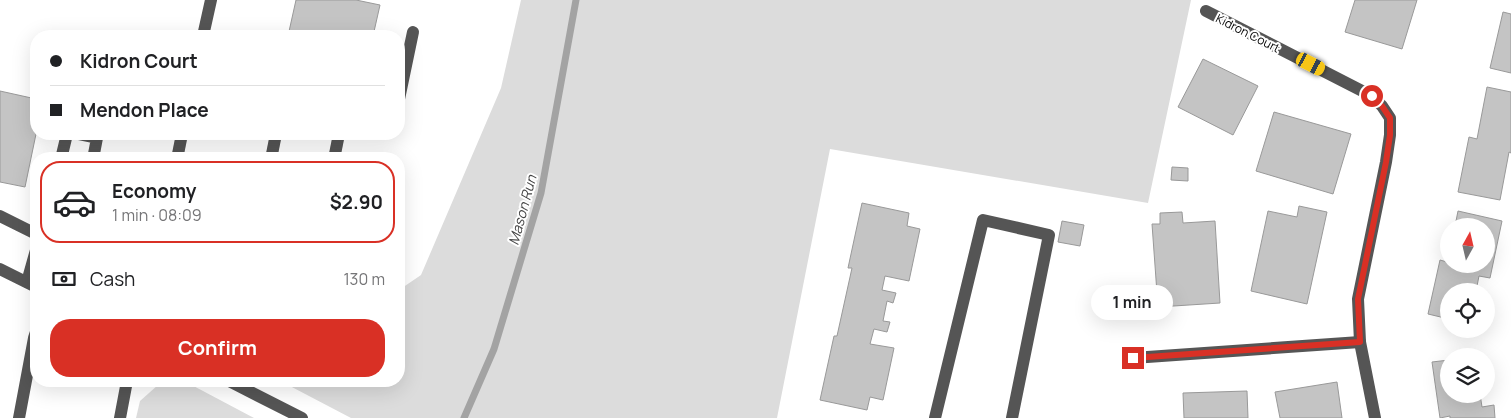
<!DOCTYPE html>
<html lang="en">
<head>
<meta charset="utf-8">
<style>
	:root { --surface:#fff; --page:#f6f6f6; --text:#202124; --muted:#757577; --line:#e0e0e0; --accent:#d93025 }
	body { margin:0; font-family:Manrope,sans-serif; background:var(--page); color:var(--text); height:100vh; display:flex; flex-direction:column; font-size:19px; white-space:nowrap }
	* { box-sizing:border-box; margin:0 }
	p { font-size:16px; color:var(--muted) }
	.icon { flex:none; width:28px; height:28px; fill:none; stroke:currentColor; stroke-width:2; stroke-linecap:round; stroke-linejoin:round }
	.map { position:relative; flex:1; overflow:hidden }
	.panel { position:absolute; left:30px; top:152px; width:375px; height:235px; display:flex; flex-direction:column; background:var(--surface); border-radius:20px; box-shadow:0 5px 20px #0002 }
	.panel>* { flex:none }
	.top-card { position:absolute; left:30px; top:30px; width:375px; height:110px; border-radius:20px; box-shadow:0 5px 20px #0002; display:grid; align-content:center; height:110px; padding:0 20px; background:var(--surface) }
	.needle { width:32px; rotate:8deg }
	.controls { position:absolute; left:1440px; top:218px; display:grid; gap:10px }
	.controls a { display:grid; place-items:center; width:55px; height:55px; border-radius:50%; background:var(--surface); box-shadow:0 5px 20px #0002; font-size:25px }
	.end { position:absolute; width:22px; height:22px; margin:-11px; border:6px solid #d93025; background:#fff; box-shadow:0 0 0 2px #fff }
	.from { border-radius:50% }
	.bubble { position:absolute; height:35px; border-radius:18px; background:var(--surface); box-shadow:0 5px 20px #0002; font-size:16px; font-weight:700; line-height:35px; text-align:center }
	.car { position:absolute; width:15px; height:30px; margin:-15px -8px; border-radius:6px; box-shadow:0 0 4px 1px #0007; background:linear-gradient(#f5c518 24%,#345 0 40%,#f5c518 0 76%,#345 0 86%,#f5c518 0) }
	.top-card b { display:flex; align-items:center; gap:18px; height:48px; font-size:19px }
	.top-card b+b { border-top:1px solid var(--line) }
	.top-card i { width:12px; height:12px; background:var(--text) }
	ul { padding:9px 0 0; list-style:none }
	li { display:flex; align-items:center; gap:15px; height:82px; margin:0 10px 8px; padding:0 10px; border:2px solid var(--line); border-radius:20px }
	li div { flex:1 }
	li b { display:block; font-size:19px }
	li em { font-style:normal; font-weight:700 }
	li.selected { border-color:var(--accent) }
	li>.icon { width:45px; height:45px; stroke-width:1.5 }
	.pay { display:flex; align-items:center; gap:12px; height:55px; padding:0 20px; font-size:19px }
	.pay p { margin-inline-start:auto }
	.cta { display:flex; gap:10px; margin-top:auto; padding:10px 20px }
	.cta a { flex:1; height:58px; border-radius:20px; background:var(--accent); color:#fff; font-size:20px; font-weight:700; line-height:58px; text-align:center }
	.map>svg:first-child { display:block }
	.green { fill:#dcdcdc }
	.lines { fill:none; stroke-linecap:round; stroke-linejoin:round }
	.stream { stroke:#a3a3a3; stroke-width:7 }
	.building { fill:#c4c4c4; stroke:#999 }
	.minor { stroke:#555; stroke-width:12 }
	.route { stroke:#d93025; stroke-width:6 }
	.labels { text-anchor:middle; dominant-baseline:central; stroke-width:4; stroke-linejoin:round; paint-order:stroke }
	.street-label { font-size:12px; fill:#000; stroke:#fff }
	.water-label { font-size:14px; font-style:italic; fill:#444; stroke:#fff }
</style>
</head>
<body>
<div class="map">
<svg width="1511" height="418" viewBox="0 0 1511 418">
	<rect width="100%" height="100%" fill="#fff"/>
	<g class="green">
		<path d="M 521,0 L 1191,0 L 1148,203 L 830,149 L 777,418 L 351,418 L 288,385 L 289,381 L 399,381 L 399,290 L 421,275 L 501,88 Z"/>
		<path d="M 186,382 L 254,418 L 136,418 L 140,401 L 158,385 Z"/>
	</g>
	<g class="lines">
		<path class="stream" d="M 464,418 L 494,349 L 541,193 L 576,0"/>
	</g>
	<g class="building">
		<path d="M 296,0 L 356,0 L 380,5 L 373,36 L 288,36 Z"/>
		<path d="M 1355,0 L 1417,0 L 1402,49 L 1345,32 Z"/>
		<path d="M 1503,12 L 1511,14 L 1511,73 L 1490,68 Z"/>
		<path d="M 1203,59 L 1258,86 L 1233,135 L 1178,107 Z"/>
		<path d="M 1487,87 L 1511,92 L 1511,153 L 1509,152 L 1500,200 L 1458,192 L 1469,137 L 1477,139 Z"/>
		<path d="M 0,91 L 36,99 L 36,134 L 25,187 L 0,182 Z"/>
		<path d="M 1274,112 L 1351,134 L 1333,194 L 1256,171 Z"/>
		<path d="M 1172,167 L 1188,168 L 1188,181 L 1171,180 Z"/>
		<path d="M 862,203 L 909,213 L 907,226 L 920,229 L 909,281 L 885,276 L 882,290 L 896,293 L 893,303 L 887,301 L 883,321 L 890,322 L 887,332 L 874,329 L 870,344 L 894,348 L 883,400 L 870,397 L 867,410 L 820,400 L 834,336 L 837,336 L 852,268 L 848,268 Z"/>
		<path d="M 1299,206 L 1327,212 L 1307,304 L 1251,291 L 1268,211 L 1297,217 Z"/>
		<path d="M 1458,211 L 1502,221 L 1490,278 L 1479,276 L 1476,291 L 1449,291 L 1449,319 L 1428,314 L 1440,260 L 1447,262 L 1449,255 L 1449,264 L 1486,264 L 1486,226 L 1455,226 Z"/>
		<path d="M 1182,212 L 1183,223 L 1215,221 L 1220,303 L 1158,307 L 1152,224 L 1160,224 L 1160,213 Z"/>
		<path d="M 1062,221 L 1084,225 L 1080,246 L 1058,242 Z"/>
		<path d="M 1449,360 L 1449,394 L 1480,394 L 1482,407 L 1494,405 L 1495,418 L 1450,418 L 1450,416 L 1440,418 L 1432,362 Z"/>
		<path d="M 1337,382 L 1342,418 L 1280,418 L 1275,392 Z"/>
		<path d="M 1247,391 L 1248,418 L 1184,418 L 1183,393 Z"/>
	</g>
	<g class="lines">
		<g class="minor">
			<path d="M 1206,11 L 1372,96 L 1382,106 L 1390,118 L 1390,135 L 1386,162 L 1358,299 L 1360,342 L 1375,418"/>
			<path d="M 203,36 L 211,0"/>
			<path d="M 399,99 L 413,32"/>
			<path d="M 78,134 L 97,138 L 93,159"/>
			<path d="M 363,134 L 373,134"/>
			<path d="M 61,159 L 67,134"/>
			<path d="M 177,159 L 182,134"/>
			<path d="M 271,159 L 276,134"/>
			<path d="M 334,159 L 339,134"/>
			<path d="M 0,216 L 36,234"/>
			<path d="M 0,269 L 36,287"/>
			<path d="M 27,282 L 36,250"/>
			<path d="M 1133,358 L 1360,342"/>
			<path d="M 229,381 L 302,418"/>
			<path d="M 19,418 L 34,338 L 36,332"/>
			<path d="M 120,418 L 127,381"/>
			<path d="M 935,418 L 983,220 L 1049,235 L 1012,418"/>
		</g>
	</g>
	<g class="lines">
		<path class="route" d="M 1133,358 L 1360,342 L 1358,299 L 1386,162 L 1390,135 L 1390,118 L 1382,106 L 1372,96"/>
	</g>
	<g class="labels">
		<g class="street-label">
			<text transform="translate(1248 33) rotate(27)">Kidron Court</text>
		</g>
		<g class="water-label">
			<text transform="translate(522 210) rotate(-75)">Mason Run</text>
		</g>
	</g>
</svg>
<div class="controls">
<a><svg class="needle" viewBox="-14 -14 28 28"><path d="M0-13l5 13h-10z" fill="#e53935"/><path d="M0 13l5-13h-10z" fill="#757577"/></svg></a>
<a><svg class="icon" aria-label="locate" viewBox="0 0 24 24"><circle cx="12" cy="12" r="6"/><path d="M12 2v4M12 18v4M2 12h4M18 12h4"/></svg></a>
<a><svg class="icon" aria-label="layers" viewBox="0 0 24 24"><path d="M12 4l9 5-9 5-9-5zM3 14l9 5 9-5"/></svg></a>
</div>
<i class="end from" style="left:1372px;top:96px"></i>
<i class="end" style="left:1133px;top:358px"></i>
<div class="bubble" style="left:1091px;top:285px;width:82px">1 min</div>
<i class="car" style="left:1311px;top:64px;rotate:117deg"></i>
<div class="top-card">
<b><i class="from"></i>Kidron Court</b>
<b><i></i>Mendon Place</b>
</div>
<section class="panel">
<ul>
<li class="selected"><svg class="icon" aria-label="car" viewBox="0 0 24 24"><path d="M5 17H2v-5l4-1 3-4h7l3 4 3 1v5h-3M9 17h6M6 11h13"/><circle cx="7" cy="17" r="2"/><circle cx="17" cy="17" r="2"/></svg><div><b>Economy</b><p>1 min · 08:09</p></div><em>$2.90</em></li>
</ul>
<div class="pay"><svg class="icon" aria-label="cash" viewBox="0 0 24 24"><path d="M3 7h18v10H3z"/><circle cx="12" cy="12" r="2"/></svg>Cash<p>130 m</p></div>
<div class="cta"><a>Confirm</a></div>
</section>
</div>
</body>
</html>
